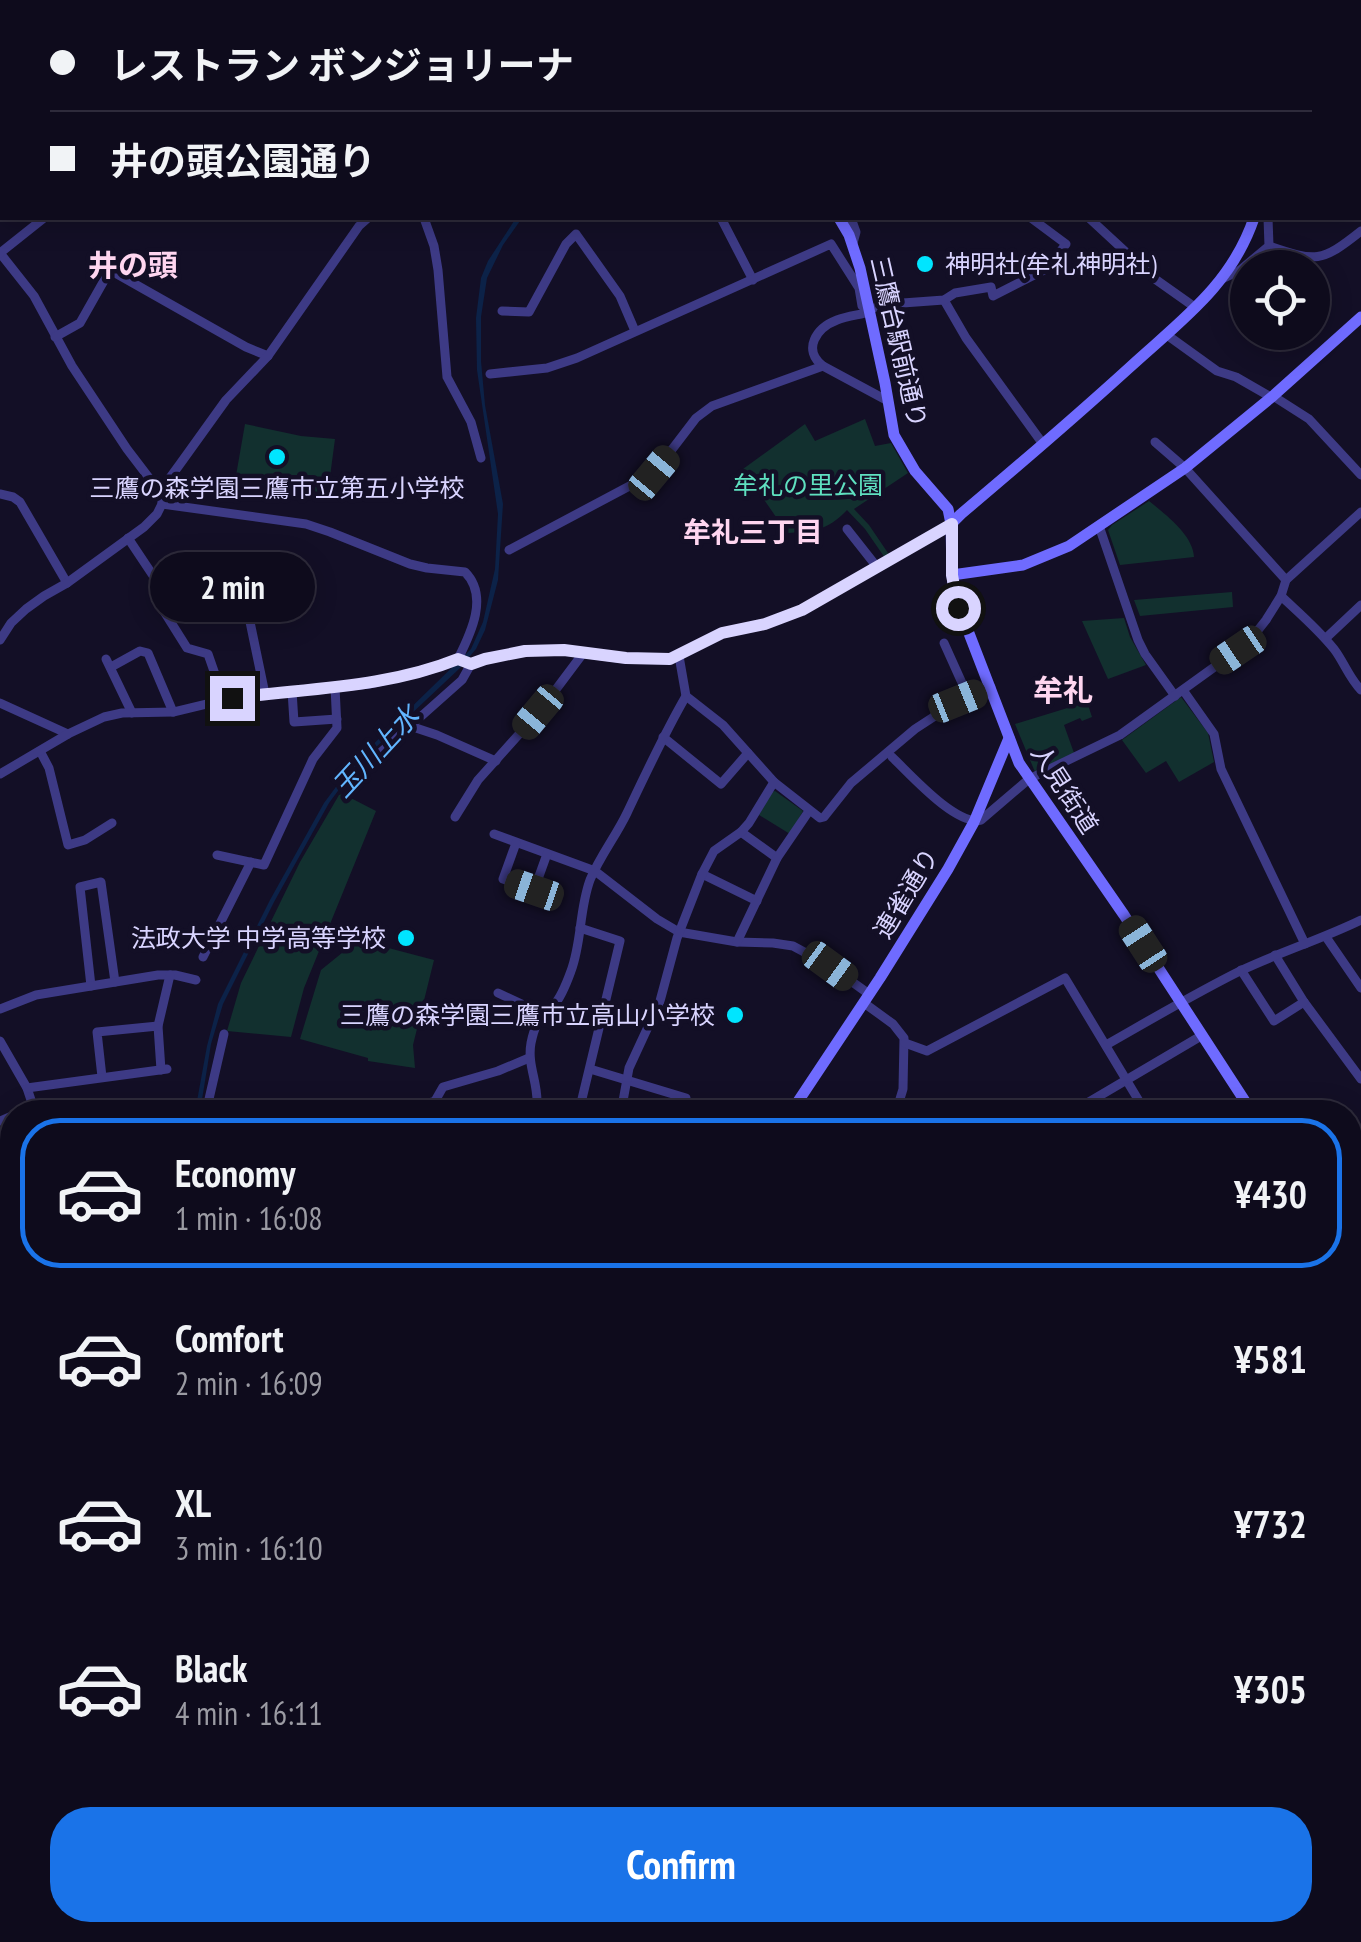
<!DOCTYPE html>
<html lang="en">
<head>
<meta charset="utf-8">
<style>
	:root { --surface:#0e0b1c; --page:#171425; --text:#f1f3f6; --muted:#9b9ba3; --line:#2e2b3b; --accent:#1a73e8 }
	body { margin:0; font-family:"PT Sans Narrow","Noto Sans JP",sans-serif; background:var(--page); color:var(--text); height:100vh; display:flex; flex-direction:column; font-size:38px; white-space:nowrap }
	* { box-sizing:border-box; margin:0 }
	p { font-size:32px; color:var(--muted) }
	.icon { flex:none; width:55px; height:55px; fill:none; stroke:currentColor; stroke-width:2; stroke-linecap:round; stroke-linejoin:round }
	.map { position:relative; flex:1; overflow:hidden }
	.details { position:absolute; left:0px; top:1100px; width:1362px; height:842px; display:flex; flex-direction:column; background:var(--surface); border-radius:40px 40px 0 0; box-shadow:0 5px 25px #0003,0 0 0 2px var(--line) }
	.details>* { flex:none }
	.hud { position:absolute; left:0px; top:0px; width:1362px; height:220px; box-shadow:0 5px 25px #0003,0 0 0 2px var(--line); display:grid; align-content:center; height:220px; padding:0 50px; background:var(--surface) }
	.fabs { position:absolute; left:1230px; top:250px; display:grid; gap:20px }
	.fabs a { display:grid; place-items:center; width:100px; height:100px; border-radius:50%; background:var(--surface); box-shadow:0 5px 25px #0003,0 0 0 2px var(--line); font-size:50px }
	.end { position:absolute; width:45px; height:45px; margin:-22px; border:12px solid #d9d4ff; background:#111; box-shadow:0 0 0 5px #111 }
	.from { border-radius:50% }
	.bubble { position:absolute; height:70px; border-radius:35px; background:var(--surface); box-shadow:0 5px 25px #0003,0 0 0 2px var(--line); font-size:32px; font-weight:800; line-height:70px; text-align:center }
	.car { position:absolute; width:30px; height:60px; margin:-30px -15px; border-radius:12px; box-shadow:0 0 8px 2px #0007; background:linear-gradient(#222 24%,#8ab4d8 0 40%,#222 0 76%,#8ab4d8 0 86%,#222 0) }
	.hud b { display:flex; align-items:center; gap:35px; height:95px; font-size:38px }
	.hud b+b { border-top:2px solid var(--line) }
	.hud i { width:25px; height:25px; background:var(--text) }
	ul { padding:18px 0 0; list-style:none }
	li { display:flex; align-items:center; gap:30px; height:150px; margin:0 20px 15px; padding:0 30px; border:5px solid transparent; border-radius:40px }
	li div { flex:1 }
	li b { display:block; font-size:38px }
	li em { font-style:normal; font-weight:800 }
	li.active { border-color:var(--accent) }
	li>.icon { width:90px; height:90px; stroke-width:1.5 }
	.primary-button { display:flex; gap:20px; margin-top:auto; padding:20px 50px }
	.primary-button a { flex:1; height:115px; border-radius:40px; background:var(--accent); color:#fff; font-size:40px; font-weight:800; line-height:115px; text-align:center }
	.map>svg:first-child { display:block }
	.green { fill:#12302f }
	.water { fill:#0c2248 }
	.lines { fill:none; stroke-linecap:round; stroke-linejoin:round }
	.street { stroke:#3d3a85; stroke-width:9 }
	.secondary { stroke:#6f6bff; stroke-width:11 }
	.rail-casing { stroke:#00e5ff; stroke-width:6 }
	.rail { stroke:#130f26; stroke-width:2.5; stroke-dasharray:8; stroke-linecap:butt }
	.route { stroke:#d9d4ff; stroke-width:12 }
	.poi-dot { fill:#00e5ff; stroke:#130f26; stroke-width:4 }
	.labels { text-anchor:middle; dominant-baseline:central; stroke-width:9; stroke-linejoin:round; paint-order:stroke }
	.poi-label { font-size:25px; fill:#d9d4ff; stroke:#130f26; text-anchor:end }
	.street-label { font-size:25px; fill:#d9d4ff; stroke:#130f26 }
	.park-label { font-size:25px; fill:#5fe0c0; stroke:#130f26 }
	.neighbourhood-label { font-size:28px; font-weight:bold; fill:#ffd6f0; stroke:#130f26 }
	.water-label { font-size:28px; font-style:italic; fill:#62b6ff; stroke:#130f26 }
	.quarter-label { font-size:30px; font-weight:bold; fill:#ffd6f0; stroke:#130f26 }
</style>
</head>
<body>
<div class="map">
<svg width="1361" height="1942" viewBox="0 0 1361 1942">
	<rect width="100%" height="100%" fill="#130f26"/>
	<g class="green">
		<path d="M 865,419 L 875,446 L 891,443 L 908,473 L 854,509 L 869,525 L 890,556 L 885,558 L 865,529 L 847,510 C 827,531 814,531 787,533 L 743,469 L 805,424 L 815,441 Z"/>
		<path d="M 245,424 L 301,436 L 335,439 L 327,499 L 234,487 Z"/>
		<path d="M 1149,501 C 1166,515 1193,535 1194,557 L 1120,565 L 1108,530 L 1112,525 Z"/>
		<path d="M 1232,592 L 1233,607 L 1140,616 L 1134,600 Z"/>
		<path d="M 1124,618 L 1130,637 L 1146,665 L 1108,679 L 1082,621 Z"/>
		<path d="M 1181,697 L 1208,733 L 1214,762 L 1179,782 L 1166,761 L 1146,773 L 1122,740 Z"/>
		<path d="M 1087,702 L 1092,717 L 1082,721 L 1080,718 L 1064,725 L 1074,753 L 1035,772 L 1015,724 Z"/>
		<path d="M 775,791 L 803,811 L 790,834 L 759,815 L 772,792 Z"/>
		<path d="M 343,794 L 376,811 L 304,988 L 291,1037 L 227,1031 L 241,983 L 300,862 L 339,795 Z"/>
		<path d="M 358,940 L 434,960 L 413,1045 L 415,1068 L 368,1061 L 368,1058 L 300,1039 L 321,970 Z"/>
		<path d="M 0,1432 L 12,1432 L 12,1500 L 0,1501 Z"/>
		<path d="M 0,1594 L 12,1594 L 12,1874 L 0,1872 Z"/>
	</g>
	<path class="water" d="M 516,218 L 522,218 L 503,245 L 487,278 L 481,317 L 481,361 L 485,405 L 503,504 L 498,580 L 485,630 L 476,649 L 460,668 L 357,765 L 329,803 L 274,902 L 223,1004 L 211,1044 L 200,1112 L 195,1112 L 207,1046 L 218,1004 L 270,900 L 324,803 L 353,764 L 471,649 L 483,622 L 495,569 L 498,514 L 477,370 L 476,318 L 481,278 L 488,261 Z"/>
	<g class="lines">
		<g class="street">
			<path d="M 189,0 L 192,2"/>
			<path d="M 357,0 L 360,2"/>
			<path d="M 437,0 L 440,2"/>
			<path d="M 640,0 L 642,2"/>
			<path d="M 1228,0 L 1231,2"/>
			<path d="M 1331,0 L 1336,2"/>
			<path d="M 117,2 L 120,0"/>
			<path d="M 459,2 L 463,0"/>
			<path d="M 1342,2 L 1345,0"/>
			<path d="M 0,41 L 2,46"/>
			<path d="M 0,198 L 2,196"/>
			<path d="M 424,218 L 434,246 L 438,270 L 447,377 L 471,422 L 481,458"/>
			<path d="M 721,218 L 753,280"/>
			<path d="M 851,218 L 856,232 L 853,243"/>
			<path d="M 1089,218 L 1155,279 L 1196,308"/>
			<path d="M 1269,246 C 1316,262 1321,263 1361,231"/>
			<path d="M 0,253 L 34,296 L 72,366 L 127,449 L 156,487 L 161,490"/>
			<path d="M 0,253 L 44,218"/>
			<path d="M 1222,279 L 1239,271 L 1269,246 L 1268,218"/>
			<path d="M 944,300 L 966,338 L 1043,444"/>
			<path d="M 870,309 L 889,304 L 944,300 L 955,293 L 991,287 L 993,296 L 1048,268 L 1066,244 L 1031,218"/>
			<path d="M 502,311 L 529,312 L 566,244 L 576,234 L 620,296 L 635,331"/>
			<path d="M 1167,335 L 1217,371 L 1236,377 L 1271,397"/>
			<path d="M 55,337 L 80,323 L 110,270 L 246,347 L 268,356"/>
			<path d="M 490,374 L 547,368 L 577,358 L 831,244 L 859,288 L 862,306 L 870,312 C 859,315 847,316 837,320 C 816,328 802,350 823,366 L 888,401"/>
			<path d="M 1273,396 L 1309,419 L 1361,475"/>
			<path d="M 1155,442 L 1185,468 L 1286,580"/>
			<path d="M 0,494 L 13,497 L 20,502 L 67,583"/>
			<path d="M 162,504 L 306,524 L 330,532 L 410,564 L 427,568 L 465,572 C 489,596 471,633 458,659"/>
			<path d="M 1099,526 L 1138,640 L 1145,654 L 1175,696"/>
			<path d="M 847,529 L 877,567"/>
			<path d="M 128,538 L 154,577 L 155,597 L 187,648 L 208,654 L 224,700"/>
			<path d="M 509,550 L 654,473 L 696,418 L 712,406 L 823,366"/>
			<path d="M 1281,596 C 1299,613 1318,629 1334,649 C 1344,662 1349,678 1361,690"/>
			<path d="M 249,617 L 265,694"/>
			<path d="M 1326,638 L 1361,605"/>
			<path d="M 0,640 L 11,623 L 26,609 L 44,596 L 67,583 L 144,527 L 157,514 L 162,504 L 161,490 L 180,464 L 226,400 L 268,356 L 359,226 L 368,218"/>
			<path d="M 944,643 L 967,694"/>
			<path d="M 679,656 L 686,696 L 723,725 L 774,782"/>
			<path d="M 106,659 L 132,713"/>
			<path d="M 111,667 L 140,651 L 148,653 L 173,712"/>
			<path d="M 1183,690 L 1214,734 L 1221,769 L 1305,944"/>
			<path d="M 292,691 L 294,722 L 337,719"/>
			<path d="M 0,703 L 68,734"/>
			<path d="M 410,726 L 437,735 L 496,761"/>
			<path d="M 663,737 L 721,784 L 748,753"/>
			<path d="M 40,751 L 49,768 L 68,845 L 85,840 L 112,823"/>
			<path d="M 381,752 L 462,680 L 471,664"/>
			<path d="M 892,757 C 911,775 956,826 981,820 L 1029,779 L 1120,735 L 1238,650 L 1251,639 L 1266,620 L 1281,596 L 1286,580 L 1361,512"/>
			<path d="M 0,774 L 68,734 L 104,717 L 122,713 L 173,712 L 227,699 L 369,684 L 426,671 L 458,659 L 471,664 L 485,659 L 525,651 L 564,651 L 625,659 L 670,659 L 721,633 L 765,624 L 802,610 L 951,524"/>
			<path d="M 455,817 L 478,780 L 539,712 L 584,652"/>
			<path d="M 741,832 L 777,858"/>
			<path d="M 494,834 L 595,871 L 657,919 L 679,932 L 737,942 L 773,943 L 793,946 L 830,966 L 869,994"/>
			<path d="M 516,843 L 503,879 L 534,890 L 547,854"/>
			<path d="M 217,855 L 264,865 L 313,759 L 337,728 L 335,687"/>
			<path d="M 702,874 L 757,901"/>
			<path d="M 1326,937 L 1361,988"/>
			<path d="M 737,942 L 777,858 L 809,811"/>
			<path d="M 1275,955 L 1304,1002 L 1361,1079"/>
			<path d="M 203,957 L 251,862"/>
			<path d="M 1241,970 L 1274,1021 L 1304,1002"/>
			<path d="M 91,986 L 80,887 L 101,882 L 115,982"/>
			<path d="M 498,993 L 543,1014"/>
			<path d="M 864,1003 L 893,1024 L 904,1038 L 903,1089 L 896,1112"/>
			<path d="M 0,1009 L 36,995 L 158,975 L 175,975 L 196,980"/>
			<path d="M 0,1041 L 27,1088 L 35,1112"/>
			<path d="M 905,1043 L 927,1051 L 1065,978 L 1145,1111"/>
			<path d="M 1106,1045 C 1150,1020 1194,994 1240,971 C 1280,952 1322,939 1361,920"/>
			<path d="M 590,1069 L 686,1098 L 681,1112"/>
			<path d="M 161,1070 L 158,1026 L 170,975"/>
			<path d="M 102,1077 L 97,1032 L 158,1026"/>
			<path d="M 27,1088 L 167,1069"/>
			<path d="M 537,1104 C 538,1082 527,1065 531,1043 C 536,1019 540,1021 554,1005 C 562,996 567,982 571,971 C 582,942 579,910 590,880 C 600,856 616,836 627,813 C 646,773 664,734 686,696"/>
			<path d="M 206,1112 L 224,1034"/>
			<path d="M 403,1112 L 435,1101 L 443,1087 L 498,1071 L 529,1058"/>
			<path d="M 536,1112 L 537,1104 L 575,1107 L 581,1103 L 620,941 L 580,928"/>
			<path d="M 621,1112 L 629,1068 L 660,1001 L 677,938 L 702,874 L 714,851 L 741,832 L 749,823 L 774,782 L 820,818 L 824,817 L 851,783 L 915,729 L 958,701 L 991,687"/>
			<path d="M 1072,1112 L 1201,1036"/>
			<path d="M 0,1121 L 12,1116"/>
			<path d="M 1350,1203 L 1361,1193"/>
			<path d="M 1350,1214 L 1361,1227"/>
			<path d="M 0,1245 L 12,1242"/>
			<path d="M 0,1284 L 10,1282 L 12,1314"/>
			<path d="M 0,1403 L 12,1401"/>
			<path d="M 1350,1451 L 1361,1441"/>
			<path d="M 0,1591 L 12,1591"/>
			<path d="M 0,1936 L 52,1942"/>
			<path d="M 94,1942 L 95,1930"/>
			<path d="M 288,1942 L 290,1930"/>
		</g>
		<g class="secondary">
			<path d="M 675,0 L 676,2"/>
			<path d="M 1279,2 L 1279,0"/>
			<path d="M 839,218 L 849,235 L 860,268 L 885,383 L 894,435 L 915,471 L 948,509 L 951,524 L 952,575 L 955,597 L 1019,763 L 1124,915 L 1252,1112"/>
			<path d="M 951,524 L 961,514 C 1018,466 1074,418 1129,368 C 1180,321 1231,286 1254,218"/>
			<path d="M 952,575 L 1023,565 L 1069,546 L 1185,468 L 1273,396 L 1361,317"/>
			<path d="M 791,1112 L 880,978 L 948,869 L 974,822 L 1009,738"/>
			<path d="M 1350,1177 L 1361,1175"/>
			<path d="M 1350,1316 L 1361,1334"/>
			<path d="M 1350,1618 L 1361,1608"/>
			<path d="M 1350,1667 L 1361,1669"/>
			<path d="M 0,1879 L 12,1880"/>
			<path d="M 473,1930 L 579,1942"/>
		</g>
		<defs>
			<g id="rail">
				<path d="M 34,2 L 37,0"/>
				<path d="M 0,21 L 2,19"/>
			</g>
		</defs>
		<use href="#rail" class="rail-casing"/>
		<use href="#rail" class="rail"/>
	</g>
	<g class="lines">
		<path class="route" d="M 232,698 C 309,688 386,688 458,659 L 471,664 L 485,659 L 525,651 L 564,650 L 626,658 L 670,659 L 722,633 L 765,624 L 802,610 L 952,524 L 952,575 L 958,608"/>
	</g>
	<g class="poi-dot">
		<circle cx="925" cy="264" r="10"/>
		<circle cx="277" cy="457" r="10"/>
		<circle cx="406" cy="938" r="10"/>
		<circle cx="735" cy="1015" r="10"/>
	</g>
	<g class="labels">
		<g class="poi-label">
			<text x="945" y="264" text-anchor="start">神明社(牟礼神明社)</text>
			<text x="277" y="488" text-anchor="middle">三鷹の森学園三鷹市立第五小学校</text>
			<text x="386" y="938">法政大学 中学高等学校</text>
			<text x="715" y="1015">三鷹の森学園三鷹市立高山小学校</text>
		</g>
		<g class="street-label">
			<text transform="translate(899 342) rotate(77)">三鷹台駅前通り</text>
			<text transform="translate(1065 789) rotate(57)">人見街道</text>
			<text transform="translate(906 893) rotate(-59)">連雀通り</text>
		</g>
		<g class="park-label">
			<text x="808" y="485">牟礼の里公園</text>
		</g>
		<g class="neighbourhood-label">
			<text x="753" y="531">牟礼三丁目</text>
		</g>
		<g class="water-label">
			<text transform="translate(375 751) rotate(-47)">玉川上水</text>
		</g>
		<g class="quarter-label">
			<text x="133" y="264">井の頭</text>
			<text x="1063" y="689">牟礼</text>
		</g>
	</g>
</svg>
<div class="fabs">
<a><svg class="icon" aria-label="locate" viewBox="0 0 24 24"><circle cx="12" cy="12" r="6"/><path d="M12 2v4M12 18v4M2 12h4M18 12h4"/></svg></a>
</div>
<i class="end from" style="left:958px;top:608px"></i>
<i class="end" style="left:232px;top:698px"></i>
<div class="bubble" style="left:150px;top:552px;width:165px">2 min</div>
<i class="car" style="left:654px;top:473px;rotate:40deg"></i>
<i class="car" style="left:1238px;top:650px;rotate:236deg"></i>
<i class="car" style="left:958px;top:701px;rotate:68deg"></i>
<i class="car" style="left:538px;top:712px;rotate:220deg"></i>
<i class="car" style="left:534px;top:890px;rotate:289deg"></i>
<i class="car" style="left:1143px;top:944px;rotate:327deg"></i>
<i class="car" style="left:830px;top:966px;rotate:126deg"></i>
<div class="hud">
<b><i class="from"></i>レストラン ボンジョリーナ</b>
<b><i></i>井の頭公園通り</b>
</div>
<section class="details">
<ul>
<li class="active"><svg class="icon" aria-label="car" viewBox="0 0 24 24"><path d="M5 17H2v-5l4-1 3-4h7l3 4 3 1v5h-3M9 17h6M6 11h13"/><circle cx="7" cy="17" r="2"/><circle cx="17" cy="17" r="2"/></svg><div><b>Economy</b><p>1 min · 16:08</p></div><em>¥430</em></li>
<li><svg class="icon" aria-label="car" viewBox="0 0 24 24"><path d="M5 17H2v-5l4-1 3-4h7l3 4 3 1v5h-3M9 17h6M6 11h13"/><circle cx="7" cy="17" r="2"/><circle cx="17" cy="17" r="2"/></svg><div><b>Comfort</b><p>2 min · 16:09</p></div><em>¥581</em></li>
<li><svg class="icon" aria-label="car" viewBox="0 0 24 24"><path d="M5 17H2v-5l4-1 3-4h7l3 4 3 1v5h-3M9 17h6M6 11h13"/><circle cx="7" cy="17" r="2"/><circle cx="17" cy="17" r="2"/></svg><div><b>XL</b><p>3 min · 16:10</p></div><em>¥732</em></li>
<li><svg class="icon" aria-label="car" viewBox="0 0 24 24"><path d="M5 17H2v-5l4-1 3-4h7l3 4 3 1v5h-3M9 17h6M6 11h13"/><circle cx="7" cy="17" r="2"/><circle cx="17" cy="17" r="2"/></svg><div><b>Black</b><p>4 min · 16:11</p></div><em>¥305</em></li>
</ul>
<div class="primary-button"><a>Confirm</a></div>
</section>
</div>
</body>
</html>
